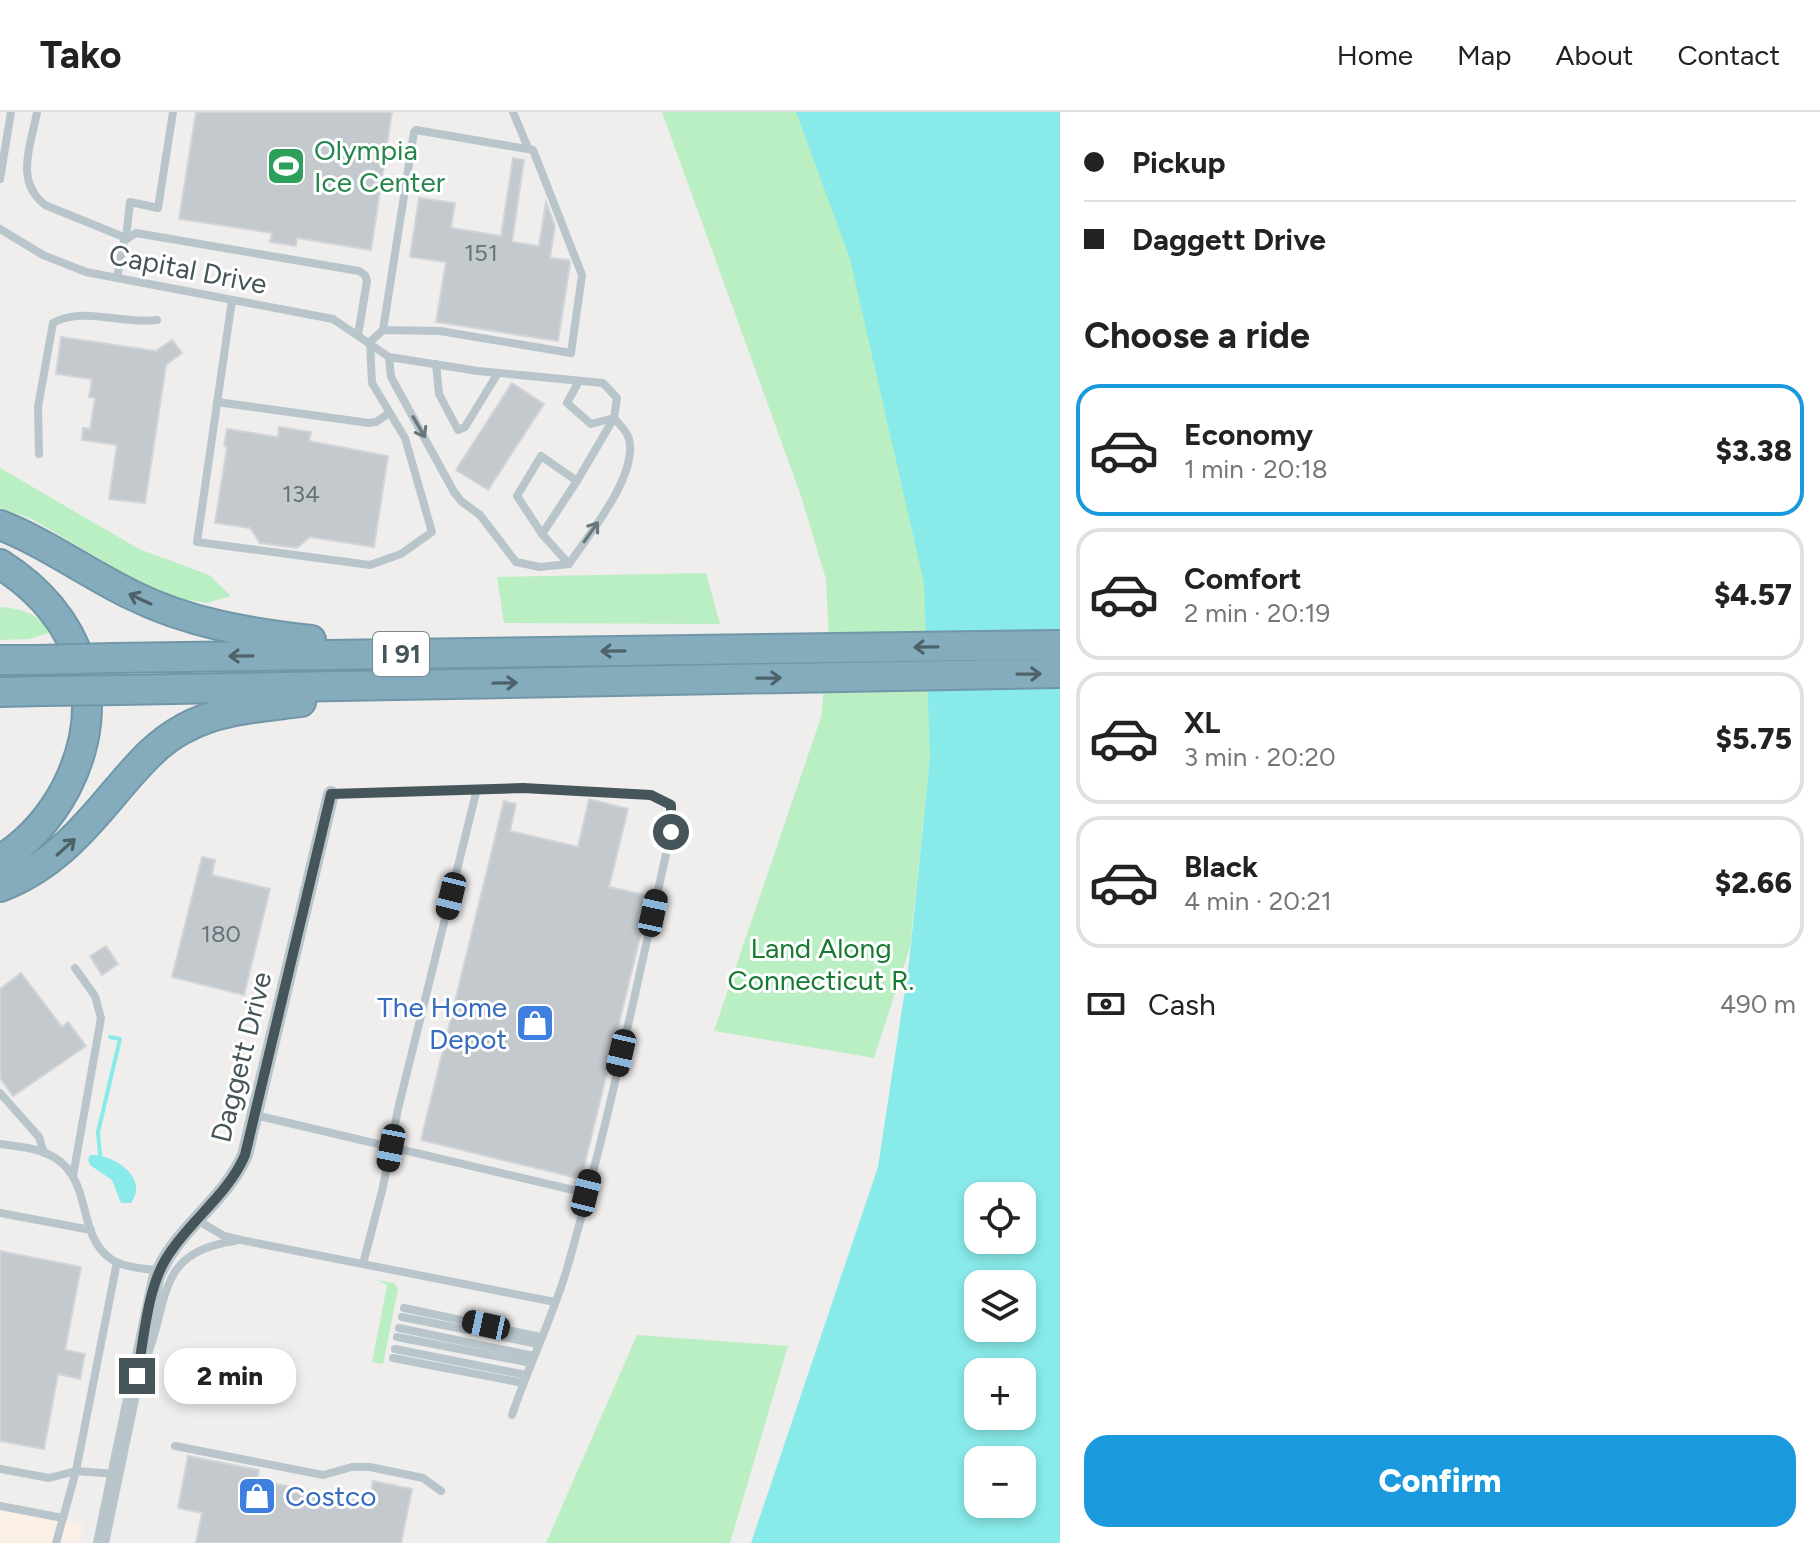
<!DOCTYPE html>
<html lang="en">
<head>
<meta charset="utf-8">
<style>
	:root { --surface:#fff; --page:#f2f2f2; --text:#222; --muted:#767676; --line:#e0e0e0; --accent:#1a9adc }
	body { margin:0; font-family:Figtree,sans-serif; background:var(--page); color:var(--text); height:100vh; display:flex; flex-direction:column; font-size:30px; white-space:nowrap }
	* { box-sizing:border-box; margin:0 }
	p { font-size:26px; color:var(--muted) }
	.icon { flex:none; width:44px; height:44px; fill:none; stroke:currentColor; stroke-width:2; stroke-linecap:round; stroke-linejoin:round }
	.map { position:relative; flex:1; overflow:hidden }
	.sheet { display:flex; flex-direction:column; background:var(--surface); width:760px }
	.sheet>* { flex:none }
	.guide { display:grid; align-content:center; height:176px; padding:0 24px; background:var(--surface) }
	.tools { position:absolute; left:964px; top:1070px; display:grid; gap:16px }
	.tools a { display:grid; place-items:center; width:72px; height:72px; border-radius:16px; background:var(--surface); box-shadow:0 4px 12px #0003; font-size:40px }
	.end { position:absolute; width:36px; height:36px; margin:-18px; border:10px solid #45555a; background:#fff; box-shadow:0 0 0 4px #fff }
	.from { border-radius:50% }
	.bubble { position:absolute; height:56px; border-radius:24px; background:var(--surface); box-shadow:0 4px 12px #0003; font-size:26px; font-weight:800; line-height:56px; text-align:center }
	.car { position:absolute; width:24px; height:48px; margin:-24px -12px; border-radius:10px; box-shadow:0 0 6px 2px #0007; background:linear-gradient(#222 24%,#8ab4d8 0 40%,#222 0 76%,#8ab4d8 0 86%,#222 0) }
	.guide b { display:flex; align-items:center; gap:28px; height:76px; font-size:30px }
	.guide b+b { border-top:2px solid var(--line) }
	.guide i { width:20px; height:20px; background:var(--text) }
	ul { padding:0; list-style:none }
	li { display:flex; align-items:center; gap:24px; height:132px; margin:0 16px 12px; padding:0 8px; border:4px solid var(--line); border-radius:24px }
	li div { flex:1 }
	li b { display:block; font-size:30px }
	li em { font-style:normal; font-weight:800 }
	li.on { border-color:var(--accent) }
	li>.icon { width:72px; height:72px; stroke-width:1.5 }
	h2 { padding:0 24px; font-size:36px; line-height:96px }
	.pay { display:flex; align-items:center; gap:20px; height:88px; padding:0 24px; font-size:30px }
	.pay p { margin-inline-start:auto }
	.cta { display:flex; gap:16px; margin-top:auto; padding:16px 24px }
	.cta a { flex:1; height:92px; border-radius:24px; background:var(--accent); color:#fff; font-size:32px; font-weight:800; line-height:92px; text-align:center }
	header { display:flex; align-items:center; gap:48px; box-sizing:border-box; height:112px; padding:0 40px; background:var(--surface); border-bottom:2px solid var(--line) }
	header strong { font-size:38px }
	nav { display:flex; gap:44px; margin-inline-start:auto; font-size:28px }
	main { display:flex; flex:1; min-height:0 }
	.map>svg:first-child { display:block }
	.commercial { fill:#fbf0e5 }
	.green { fill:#baeec3 }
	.water { fill:#88ebea; fill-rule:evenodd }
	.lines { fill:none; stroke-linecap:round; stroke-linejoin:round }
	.stream { stroke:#88ebea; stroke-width:4 }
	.building { fill:#c4c9cd; stroke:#d1d5d9; stroke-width:2 }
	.highway-casing { stroke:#7097a8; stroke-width:32 }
	.lane { stroke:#b8c5ca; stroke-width:8 }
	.street { stroke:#b8c5ca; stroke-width:16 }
	.highway { stroke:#84acbc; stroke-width:28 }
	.highway-bridge-casing { stroke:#7097a8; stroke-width:32; stroke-linecap:butt }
	.highway-bridge { stroke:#84acbc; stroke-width:28 }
	.oneway { stroke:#68777c }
	.oneway2 { stroke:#4e6269 }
	.route { stroke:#45555a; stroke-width:10 }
	.labels { text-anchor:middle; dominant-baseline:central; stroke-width:6; stroke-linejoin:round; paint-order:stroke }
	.number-label { font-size:24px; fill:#657277 }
	.shield { fill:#fff; stroke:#7d888c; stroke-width:2 }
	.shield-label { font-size:26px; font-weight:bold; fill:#45555a }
	.leisure-label { font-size:28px; fill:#27864d; stroke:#fff; text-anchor:start }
	.street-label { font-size:28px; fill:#45555a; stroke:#fff }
	.park-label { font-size:28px; fill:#177a33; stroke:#fff }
	.shop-label { font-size:28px; fill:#366cbe; stroke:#fff; text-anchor:end }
</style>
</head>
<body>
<header>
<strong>Tako</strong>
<nav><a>Home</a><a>Map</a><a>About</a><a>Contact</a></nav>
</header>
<main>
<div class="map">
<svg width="1060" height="1431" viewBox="0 0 1060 1431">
	<rect width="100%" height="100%" fill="#f0eded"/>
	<path class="commercial" d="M 0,1395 L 84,1412 L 78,1431 L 0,1431 Z"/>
	<g class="green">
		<path d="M 662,0 L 807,0 L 928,322 L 930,645 L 910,835 L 874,946 L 714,919 L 821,605 L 829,525 L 826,467 L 801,384 Z"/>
		<path d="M 0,356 L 139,437 L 209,463 L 231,484 L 207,491 L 163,484 L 32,407 L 0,396 Z"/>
		<path d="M 706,461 L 720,512 L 504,511 L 497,465 Z"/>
		<path d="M 0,495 C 21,496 40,503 52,520 L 29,527 L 0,528 Z"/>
		<path d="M 377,1168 L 394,1171 L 398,1177 L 383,1252 L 372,1250 L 387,1173 Z"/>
		<path d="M 637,1223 L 788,1234 L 730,1431 L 546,1431 Z"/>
	</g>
	<g class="water">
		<path d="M 796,0 L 1060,0 L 1060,1431 L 751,1431 L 878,1055 L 909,851 L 930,645 L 924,471 L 850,147 ZM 978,1084 L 1022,1084 L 1022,1128 L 978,1128 ZM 978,1172 L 1022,1172 L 1022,1216 L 978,1216 ZM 978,1260 L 1022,1260 L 1022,1304 L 978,1304 ZM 978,1348 L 1022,1348 L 1022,1392 L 978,1392 Z"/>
		<path d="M 90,1043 C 113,1041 150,1066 131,1091 L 121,1091 L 112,1068 L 90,1053 L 88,1048 Z"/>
	</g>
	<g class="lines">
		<path class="stream" d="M 100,1043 L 98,1020 L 120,927 L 110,925"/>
	</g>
	<g class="building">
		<path d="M 196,0 L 392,0 L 371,138 L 297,126 L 296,134 L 270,130 L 272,121 L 179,107 Z"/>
		<path d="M 513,46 L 524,48 L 512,130 L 539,134 L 546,90 L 555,114 L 550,146 L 569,148 L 570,152 L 558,229 L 436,210 L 446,150 L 410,145 L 419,86 L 455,91 L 451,116 L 501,124 Z"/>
		<path d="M 61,225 L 156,239 L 172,228 L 182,241 L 166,253 L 145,391 L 109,387 L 117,333 L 82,328 L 83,316 L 90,317 L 95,286 L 89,285 L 92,267 L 56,262 Z"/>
		<path d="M 512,271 L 544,292 L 488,378 L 456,358 Z"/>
		<path d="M 279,315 L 311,320 L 309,329 L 388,344 L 374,435 L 310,425 L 297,436 L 260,431 L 250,416 L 215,411 L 227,335 L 224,334 L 227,317 L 278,325 Z"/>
		<path d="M 589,687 L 628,697 L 609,775 L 650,784 L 581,1067 L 421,1028 L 504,689 L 516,692 L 510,719 L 578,735 Z"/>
		<path d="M 202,745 L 215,748 L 212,763 L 270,777 L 244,883 L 172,865 Z"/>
		<path d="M 106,834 L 118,852 L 102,863 L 90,844 Z"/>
		<path d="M 21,861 L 62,915 L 68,910 L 86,934 L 13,984 L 0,966 L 0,877 Z"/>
		<path d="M 0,1139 L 81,1155 L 65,1238 L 85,1242 L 80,1267 L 58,1262 L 44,1337 L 0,1329 Z"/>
		<path d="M 188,1344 L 259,1358 L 257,1368 L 369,1391 L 373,1369 L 412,1377 L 401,1431 L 196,1431 L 202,1401 L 178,1396 Z"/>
	</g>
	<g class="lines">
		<defs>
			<g id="highway">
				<path d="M 0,413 C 46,431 87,461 132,483 C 188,511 249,521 311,528"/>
				<path d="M 0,452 C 81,503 111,588 66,676 C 50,706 29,730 0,748"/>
				<path d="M 112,546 L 1060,533"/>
				<path d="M 0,548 L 37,548"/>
				<path d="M 119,578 L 1060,561"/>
				<path d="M 0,580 L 44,579"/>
				<path d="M 0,775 C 50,756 82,720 116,679 C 136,656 155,632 183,617 C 218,597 262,595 301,590"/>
			</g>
		</defs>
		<use href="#highway" class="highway-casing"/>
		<g class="lane">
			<path d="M 37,0 C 31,34 14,68 45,93 L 126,126 L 130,90 L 158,96 L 173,0"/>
			<path d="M 513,0 L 528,36"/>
			<path d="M 0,67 L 11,0"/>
			<path d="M 0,117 L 43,143 L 86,160 L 333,207 L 389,245 L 478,259 L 603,271 L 617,286 L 614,306 C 619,312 627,319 629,327 C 638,364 589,422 569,452 L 540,455 L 516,450 L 480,403 L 461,389 L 454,380 L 391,265 L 389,245"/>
			<path d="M 117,166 L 124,129 L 136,121 L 359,159 L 365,163 L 367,169 L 358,223"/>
			<path d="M 232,188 L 197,430 L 370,453 L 401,442 L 432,420 L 405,326 L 372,271 L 370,230 L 383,218 L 440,219 L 571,241 L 582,163 L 533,38 L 416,18 L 414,20 L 383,218"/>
			<path d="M 436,252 L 439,282 L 458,318 L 465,315 L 498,261"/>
			<path d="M 579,269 L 567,291 L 591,312 L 614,306"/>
			<path d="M 217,290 L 369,311 L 376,310 L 389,301"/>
			<path d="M 39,342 L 38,295 L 53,211 C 83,194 123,213 157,208"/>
			<path d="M 542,422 L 577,369"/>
			<path d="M 569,452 L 542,422 L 517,384 L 541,344 L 577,369 L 614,306"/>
			<path d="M 331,682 L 523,676 L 651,683 L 671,693 L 671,720 C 638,867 608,1015 566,1160 C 551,1209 528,1255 512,1303"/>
			<path d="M 0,981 L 39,1025 L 44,1041"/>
			<path d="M 255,1003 L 586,1081"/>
			<path d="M 0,1032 C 14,1034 30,1035 43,1040 C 97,1060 73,1121 111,1147 C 124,1156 144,1156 159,1159"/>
			<path d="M 73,1064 L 101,906 L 95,884 L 75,856"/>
			<path d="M 0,1101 L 91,1118"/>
			<path d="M 197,1108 L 224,1124 L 241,1128 L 555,1190"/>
			<path d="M 363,1152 L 383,1075 L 398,997 L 477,677"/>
			<path d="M 404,1196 L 541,1225"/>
			<path d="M 402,1205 L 538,1232"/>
			<path d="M 399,1216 L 534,1244"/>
			<path d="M 397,1225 L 531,1251"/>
			<path d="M 395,1237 L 526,1263"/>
			<path d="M 393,1246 L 523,1271"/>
			<path d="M 146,1247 C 170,1188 155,1140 235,1129"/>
			<path d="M 175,1334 L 323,1363 L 352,1355 L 370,1355 L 423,1366 L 441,1379"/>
			<path d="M 0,1357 L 49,1366 L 76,1359 L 117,1362"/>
			<path d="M 0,1394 L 63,1406 L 76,1359 L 117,1150"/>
			<path d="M 56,1431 L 63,1406"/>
		</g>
		<path class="street" d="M 101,1431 L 156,1167 C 174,1118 224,1091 245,1043 L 331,682"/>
		<use href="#highway" class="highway"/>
		<defs>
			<g id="highway-bridge">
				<path d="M 37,548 L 112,546"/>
				<path d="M 44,579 L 119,578"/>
			</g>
		</defs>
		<use href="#highway-bridge" class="highway-bridge-casing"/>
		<use href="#highway-bridge" class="highway-bridge"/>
	</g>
	<defs><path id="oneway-shaft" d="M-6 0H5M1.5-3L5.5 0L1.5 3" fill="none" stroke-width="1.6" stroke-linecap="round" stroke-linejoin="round" transform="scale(2)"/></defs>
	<g class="oneway">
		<use href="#oneway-shaft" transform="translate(419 315) rotate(60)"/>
		<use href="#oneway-shaft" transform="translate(591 420) rotate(-55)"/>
	</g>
	<g class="oneway2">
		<use href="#oneway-shaft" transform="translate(140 487) rotate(-155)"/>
		<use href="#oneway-shaft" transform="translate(926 535) rotate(179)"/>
		<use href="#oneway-shaft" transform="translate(613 539) rotate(179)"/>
		<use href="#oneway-shaft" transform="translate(241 544) rotate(179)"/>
		<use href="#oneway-shaft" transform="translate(1029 562) rotate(-1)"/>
		<use href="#oneway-shaft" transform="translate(769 566) rotate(-1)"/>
		<use href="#oneway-shaft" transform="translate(505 571) rotate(-1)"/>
		<use href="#oneway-shaft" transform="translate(66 735) rotate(-42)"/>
	</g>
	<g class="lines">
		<path class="route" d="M 137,1264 C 144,1228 147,1176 167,1145 C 189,1109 228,1083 245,1043 L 331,682 L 523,676 L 651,683 L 671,693 L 671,720"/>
	</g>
	<defs>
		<symbol id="stadium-square" viewBox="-11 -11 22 22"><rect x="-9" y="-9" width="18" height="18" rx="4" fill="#2e9e5b" stroke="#fff"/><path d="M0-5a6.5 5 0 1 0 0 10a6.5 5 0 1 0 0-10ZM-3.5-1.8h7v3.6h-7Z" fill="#fff"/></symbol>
		<symbol id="shop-square" viewBox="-11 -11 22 22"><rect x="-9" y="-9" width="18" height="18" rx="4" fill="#3f7fe0" stroke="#fff"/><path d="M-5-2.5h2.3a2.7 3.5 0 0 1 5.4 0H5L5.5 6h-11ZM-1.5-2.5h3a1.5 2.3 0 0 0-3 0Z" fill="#fff"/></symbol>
	</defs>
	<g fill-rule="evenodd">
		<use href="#stadium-square" x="264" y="32" width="44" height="44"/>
		<use href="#shop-square" x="513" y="889" width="44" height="44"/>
		<use href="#shop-square" x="235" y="1362" width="44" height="44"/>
	</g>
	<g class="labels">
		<g class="number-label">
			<text x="481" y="140">151</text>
			<text x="301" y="381">134</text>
			<text x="221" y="821">180</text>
		</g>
		<rect class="shield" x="373" y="520" width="56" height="44" rx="6"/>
		<g class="shield-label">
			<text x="401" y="542">I 91</text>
		</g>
		<g class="leisure-label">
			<text x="314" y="38">Olympia<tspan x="314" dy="32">Ice Center</tspan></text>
		</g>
		<g class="street-label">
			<text transform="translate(188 157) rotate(11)">Capital Drive</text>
			<text transform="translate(241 945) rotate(-76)">Daggett Drive</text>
		</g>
		<g class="park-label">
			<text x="821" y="836">Land Along<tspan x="821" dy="32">Connecticut R.</tspan></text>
		</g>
		<g class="shop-label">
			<text x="507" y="895">The Home<tspan x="507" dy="32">Depot</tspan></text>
			<text x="285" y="1384" text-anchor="start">Costco</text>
		</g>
	</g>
</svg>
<div class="tools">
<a><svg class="icon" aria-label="locate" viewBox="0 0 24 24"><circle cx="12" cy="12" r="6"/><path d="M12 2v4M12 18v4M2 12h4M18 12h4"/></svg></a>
<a><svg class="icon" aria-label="layers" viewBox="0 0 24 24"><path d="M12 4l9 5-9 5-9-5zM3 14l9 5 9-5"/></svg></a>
<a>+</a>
<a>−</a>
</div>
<i class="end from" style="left:671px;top:720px"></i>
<i class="end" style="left:137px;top:1264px"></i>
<div class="bubble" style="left:164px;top:1236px;width:132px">2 min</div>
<i class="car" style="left:451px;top:784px;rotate:194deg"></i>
<i class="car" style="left:653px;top:801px;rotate:12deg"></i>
<i class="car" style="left:621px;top:941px;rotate:193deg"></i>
<i class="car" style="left:391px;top:1036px;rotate:191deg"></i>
<i class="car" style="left:586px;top:1081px;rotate:14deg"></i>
<i class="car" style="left:486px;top:1213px;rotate:282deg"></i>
</div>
<section class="sheet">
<div class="guide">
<b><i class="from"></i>Pickup</b>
<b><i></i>Daggett Drive</b>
</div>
<h2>Choose a ride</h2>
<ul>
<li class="on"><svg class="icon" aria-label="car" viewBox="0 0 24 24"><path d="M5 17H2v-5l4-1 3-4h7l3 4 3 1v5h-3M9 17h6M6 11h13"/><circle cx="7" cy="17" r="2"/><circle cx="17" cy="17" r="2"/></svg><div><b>Economy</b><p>1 min · 20:18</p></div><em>$3.38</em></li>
<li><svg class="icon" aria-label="car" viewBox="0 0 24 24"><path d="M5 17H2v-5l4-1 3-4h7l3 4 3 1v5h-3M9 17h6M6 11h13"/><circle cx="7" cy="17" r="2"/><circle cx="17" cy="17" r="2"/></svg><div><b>Comfort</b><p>2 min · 20:19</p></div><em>$4.57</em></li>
<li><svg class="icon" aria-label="car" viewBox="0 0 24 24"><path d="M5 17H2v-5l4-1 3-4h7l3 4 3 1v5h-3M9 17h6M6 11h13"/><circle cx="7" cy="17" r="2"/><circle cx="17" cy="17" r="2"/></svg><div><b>XL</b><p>3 min · 20:20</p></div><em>$5.75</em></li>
<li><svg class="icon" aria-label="car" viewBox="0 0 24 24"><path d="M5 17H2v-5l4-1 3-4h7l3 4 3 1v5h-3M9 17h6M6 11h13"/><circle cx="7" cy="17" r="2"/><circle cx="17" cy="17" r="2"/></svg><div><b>Black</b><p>4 min · 20:21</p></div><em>$2.66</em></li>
</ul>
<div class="pay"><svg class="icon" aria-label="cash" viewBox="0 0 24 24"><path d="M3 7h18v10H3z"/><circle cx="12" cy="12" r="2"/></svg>Cash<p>490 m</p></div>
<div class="cta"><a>Confirm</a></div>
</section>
</main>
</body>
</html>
